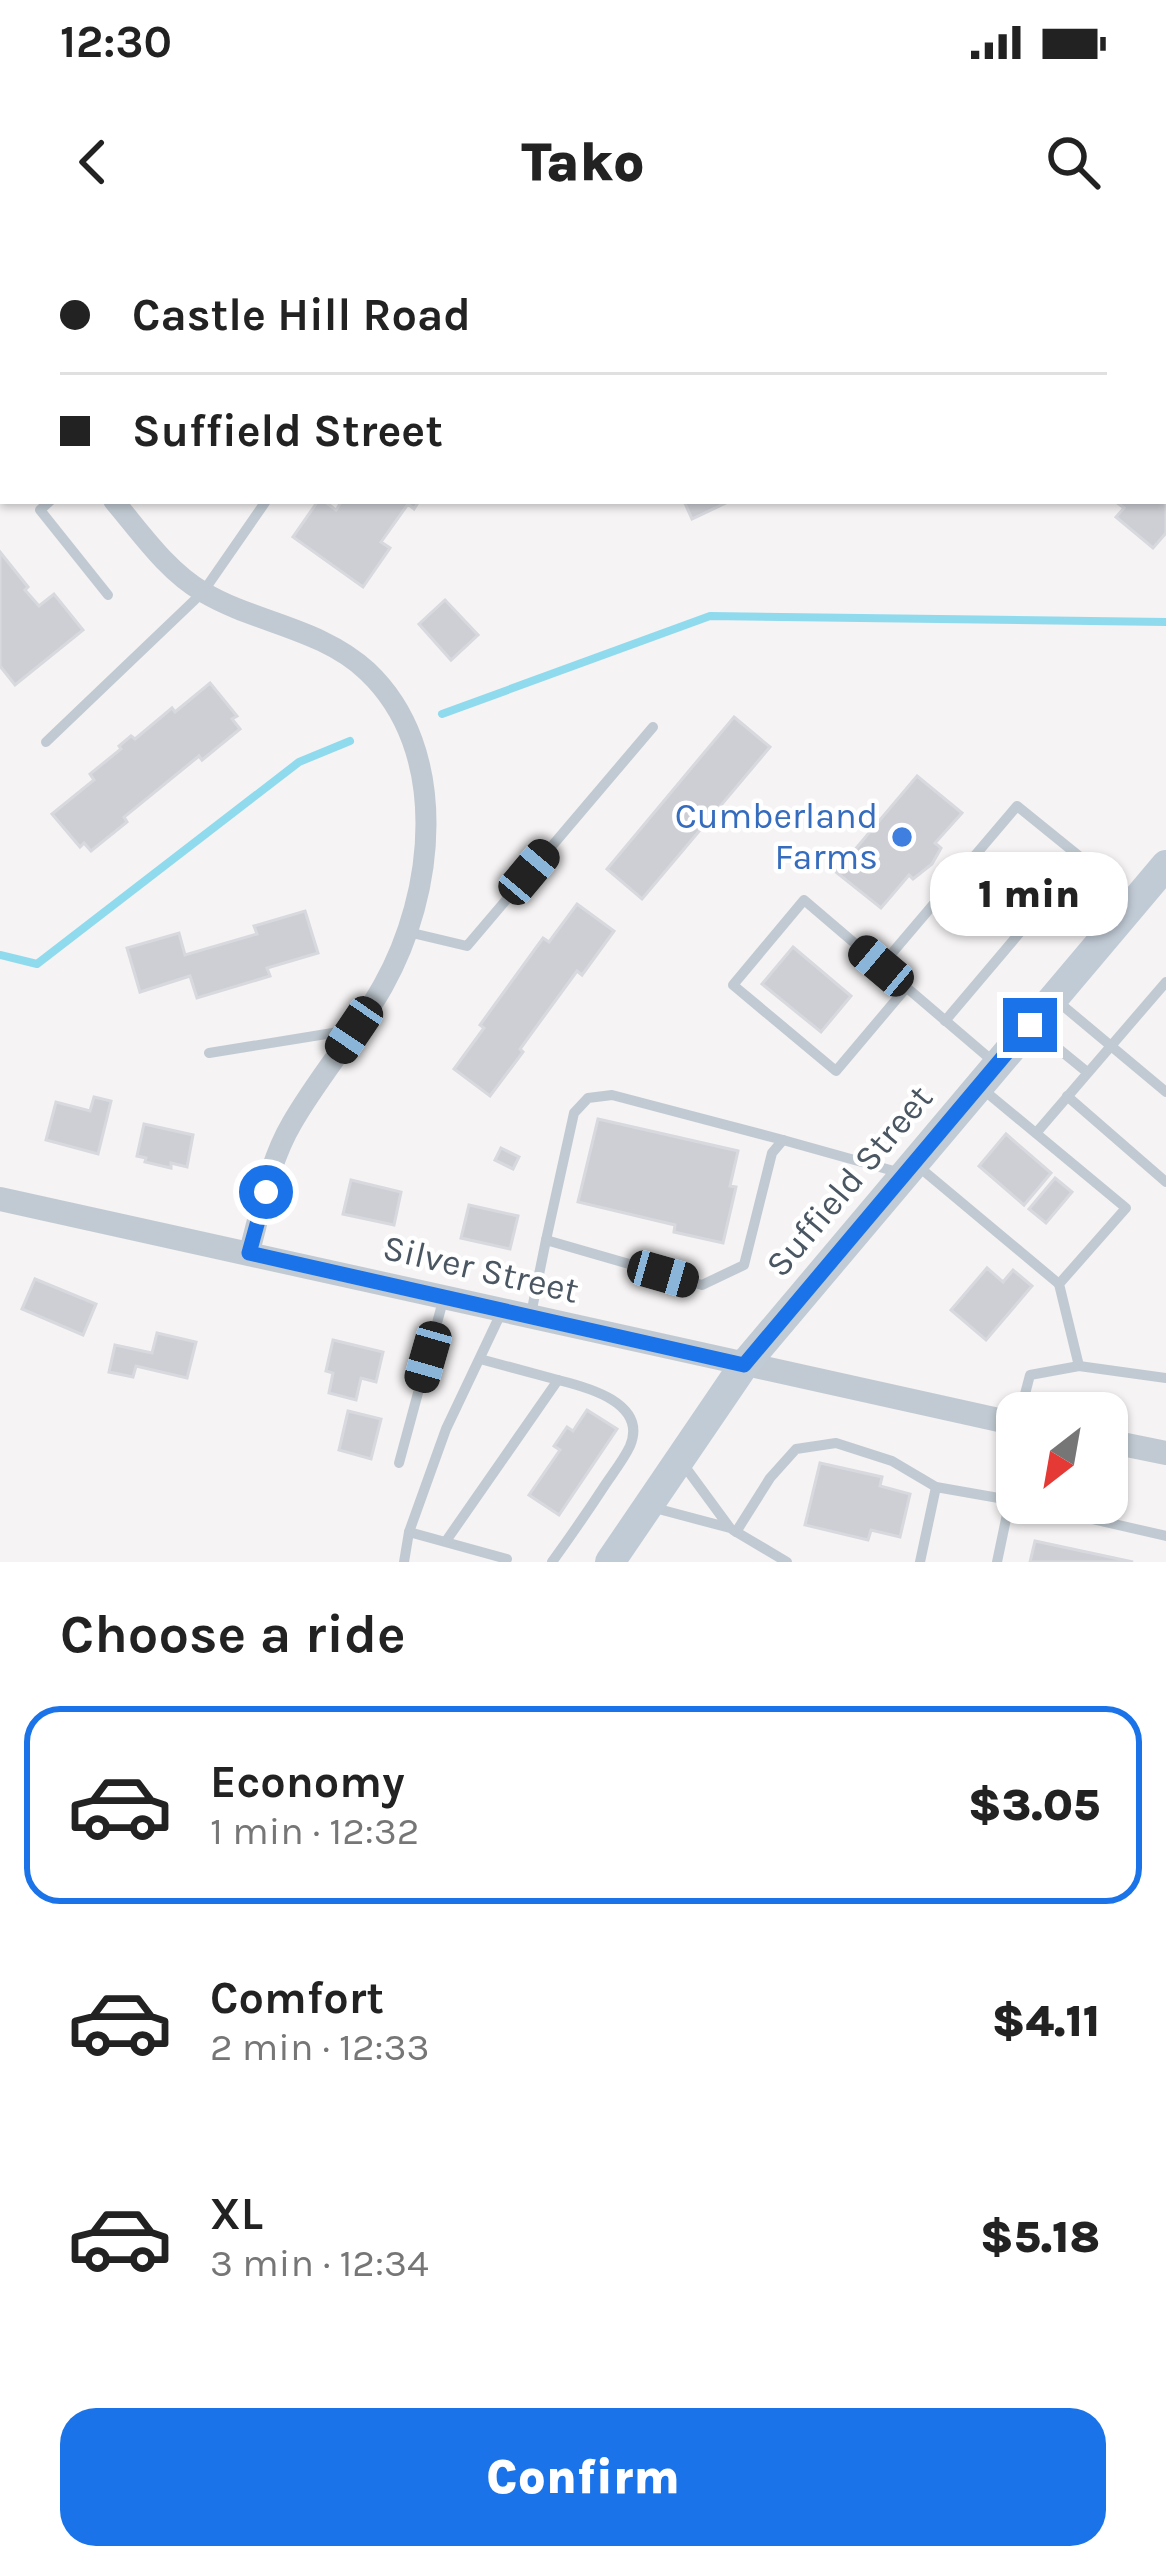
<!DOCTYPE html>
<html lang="en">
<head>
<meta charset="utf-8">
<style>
	:root { --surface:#fff; --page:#f6f6f6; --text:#222; --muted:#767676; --line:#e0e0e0; --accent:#1a73e8 }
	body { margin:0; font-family:Karla,sans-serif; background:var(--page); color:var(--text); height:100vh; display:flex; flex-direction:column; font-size:45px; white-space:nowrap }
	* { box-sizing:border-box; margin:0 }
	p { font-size:39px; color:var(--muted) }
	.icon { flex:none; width:66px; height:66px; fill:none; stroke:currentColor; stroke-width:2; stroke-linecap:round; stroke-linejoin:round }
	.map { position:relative; height:1322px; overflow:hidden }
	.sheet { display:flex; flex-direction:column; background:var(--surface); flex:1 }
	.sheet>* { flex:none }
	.top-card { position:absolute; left:0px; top:0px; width:1167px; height:264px; box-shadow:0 3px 9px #0004; display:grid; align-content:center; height:264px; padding:0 60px; background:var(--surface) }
	.needle { width:78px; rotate:211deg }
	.buttons { position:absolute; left:996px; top:1152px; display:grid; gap:24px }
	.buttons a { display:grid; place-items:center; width:132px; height:132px; border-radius:24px; background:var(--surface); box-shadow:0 3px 9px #0004; font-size:60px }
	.end { position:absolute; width:54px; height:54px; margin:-27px; border:15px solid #1a73e8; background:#fff; box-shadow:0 0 0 6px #fff }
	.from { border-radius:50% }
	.bubble { position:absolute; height:84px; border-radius:36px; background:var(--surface); box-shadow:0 3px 9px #0004; font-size:39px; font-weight:800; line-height:84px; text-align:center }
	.car { position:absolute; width:36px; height:72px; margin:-36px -18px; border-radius:15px; box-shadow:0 0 9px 3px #0007; background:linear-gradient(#222 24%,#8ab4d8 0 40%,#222 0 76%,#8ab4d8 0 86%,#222 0) }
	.top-card b { display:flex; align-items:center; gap:42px; height:114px; font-size:45px }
	.top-card b+b { border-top:3px solid var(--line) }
	.top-card i { width:30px; height:30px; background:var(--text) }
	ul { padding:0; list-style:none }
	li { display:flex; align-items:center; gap:36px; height:198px; margin:0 24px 18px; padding:0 36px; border:6px solid transparent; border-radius:36px }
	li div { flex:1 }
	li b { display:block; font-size:45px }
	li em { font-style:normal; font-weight:800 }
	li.on { border-color:var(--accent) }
	li>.icon { width:108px; height:108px; stroke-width:1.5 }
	h2 { padding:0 60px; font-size:54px; line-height:144px }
	.cta { display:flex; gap:24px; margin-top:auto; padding:24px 60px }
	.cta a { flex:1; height:138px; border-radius:36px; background:var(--accent); color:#fff; font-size:48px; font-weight:800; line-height:138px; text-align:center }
	.status { display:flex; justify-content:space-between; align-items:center; height:84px; padding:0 60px; background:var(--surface); direction:ltr }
	.status svg { height:33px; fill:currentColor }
	header { display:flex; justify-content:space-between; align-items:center; height:156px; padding:0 60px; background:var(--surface); font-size:54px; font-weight:800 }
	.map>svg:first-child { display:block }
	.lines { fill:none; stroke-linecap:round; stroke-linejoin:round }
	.stream { stroke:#90daee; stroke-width:8 }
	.building { fill:#cdcfd5; stroke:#d7d9de; stroke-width:3 }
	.service { stroke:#c1cad2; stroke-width:10 }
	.minor { stroke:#c1cad2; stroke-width:21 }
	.tertiary { stroke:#c1cad2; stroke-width:24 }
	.secondary { stroke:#c1cbd6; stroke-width:30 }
	.route { stroke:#1a73e8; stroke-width:15 }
	.shop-dot { fill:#3f7fe0; stroke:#fff; stroke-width:4.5 }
	.labels { text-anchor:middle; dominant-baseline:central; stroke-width:9; stroke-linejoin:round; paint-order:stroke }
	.shop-label { font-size:36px; fill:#366cbe; stroke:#fff; text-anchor:end }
	.street-label { font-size:36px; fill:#4a5661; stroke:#fff }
</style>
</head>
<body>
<div class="status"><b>12:30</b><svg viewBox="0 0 49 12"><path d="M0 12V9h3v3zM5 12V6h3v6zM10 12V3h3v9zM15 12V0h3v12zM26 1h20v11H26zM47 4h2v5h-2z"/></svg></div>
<header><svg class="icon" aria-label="back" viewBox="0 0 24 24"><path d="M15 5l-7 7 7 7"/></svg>Tako<svg class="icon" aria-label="search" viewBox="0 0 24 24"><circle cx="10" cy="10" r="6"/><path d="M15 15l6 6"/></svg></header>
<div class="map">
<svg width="1166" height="1322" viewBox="0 0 1166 1322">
	<rect width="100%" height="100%" fill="#f5f3f3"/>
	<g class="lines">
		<g class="stream">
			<path d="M 442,474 L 710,376 L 1166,382"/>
			<path d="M 0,715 L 37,724 L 299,522 L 350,501"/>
		</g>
	</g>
	<g class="building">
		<path d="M 62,0 L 138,0 L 143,3 L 60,3 Z"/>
		<path d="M 501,0 L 590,0 L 583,3 L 503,3 Z"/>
		<path d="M 685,0 L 750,0 L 751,3 L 679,3 Z"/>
		<path d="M 1055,0 L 1129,0 L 1132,3 L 1059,3 Z"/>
		<path d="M 1166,192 L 1166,293 L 1153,308 L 1116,277 L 1124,268 L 1115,261 L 1164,261 Z"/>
		<path d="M 318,261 L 324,261 L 336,270 L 342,261 L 419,261 L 414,269 L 408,264 L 381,302 L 390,308 L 363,347 L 293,297 Z"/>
		<path d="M 684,261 L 730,261 L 692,279 Z"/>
		<path d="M 0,312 L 28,347 L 25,350 L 39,366 L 54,354 L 83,390 L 15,445 L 0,426 Z"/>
		<path d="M 445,360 L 478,395 L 451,420 L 419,384 Z"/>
		<path d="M 210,443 L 237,476 L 232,479 L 240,489 L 202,520 L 199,516 L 124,577 L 127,582 L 91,611 L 84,603 L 80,607 L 52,574 L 94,540 L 90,534 L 121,509 L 119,506 L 131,496 L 135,499 L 172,468 L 175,472 Z"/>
		<path d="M 734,477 L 770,507 L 642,659 L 607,629 Z"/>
		<path d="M 917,536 L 962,573 L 935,603 L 941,608 L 932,624 L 913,639 L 909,635 L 881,668 L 836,632 Z"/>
		<path d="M 577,664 L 614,691 L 582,735 L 577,731 L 520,809 L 523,812 L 490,856 L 454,829 L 484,788 L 480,785 L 543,698 L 549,702 Z"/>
		<path d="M 305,671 L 318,713 L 267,728 L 270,736 L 197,758 L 190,736 L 140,752 L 127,708 L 179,693 L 185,715 L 257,694 L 254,686 Z"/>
		<path d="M 793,707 L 851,756 L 821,792 L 762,744 Z"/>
		<path d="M 94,857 L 111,861 L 98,914 L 46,900 L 56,862 L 90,871 Z"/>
		<path d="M 598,879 L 738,911 L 730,946 L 736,947 L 723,1003 L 674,992 L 675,985 L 578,962 Z"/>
		<path d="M 144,884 L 193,895 L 187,927 L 171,923 L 171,928 L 145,922 L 146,918 L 137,916 Z"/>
		<path d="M 1006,894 L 1051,933 L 1024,965 L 979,926 Z"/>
		<path d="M 501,908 L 519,917 L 513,929 L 495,920 Z"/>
		<path d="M 1055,938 L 1072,952 L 1046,983 L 1029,969 Z"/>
		<path d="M 351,940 L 401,952 L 394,985 L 343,974 Z"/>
		<path d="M 469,965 L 518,976 L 510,1009 L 461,998 Z"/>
		<path d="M 987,1028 L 1003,1042 L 1013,1030 L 1032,1046 L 986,1100 L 951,1070 Z"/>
		<path d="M 35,1039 L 96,1064 L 83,1095 L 22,1069 Z"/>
		<path d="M 157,1093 L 196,1102 L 187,1138 L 136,1126 L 133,1137 L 109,1132 L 115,1105 L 152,1113 Z"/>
		<path d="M 333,1100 L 383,1112 L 376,1142 L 361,1138 L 356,1160 L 329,1153 L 333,1133 L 326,1131 Z"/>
		<path d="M 587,1170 L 617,1189 L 559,1275 L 529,1255 L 560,1210 L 554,1206 L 567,1187 L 573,1191 Z"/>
		<path d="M 348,1171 L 381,1179 L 371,1219 L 339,1210 Z"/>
		<path d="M 820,1223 L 882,1237 L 880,1246 L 910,1254 L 900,1297 L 871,1290 L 868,1300 L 805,1285 Z"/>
		<path d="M 1035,1301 L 1133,1322 L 1030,1322 Z"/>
	</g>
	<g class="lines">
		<g class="service">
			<path d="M 956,0 L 960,3"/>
			<path d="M 0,78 L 3,77"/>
			<path d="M 1164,144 L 1166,142"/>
			<path d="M 50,261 L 40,270 L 108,355"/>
			<path d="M 46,502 L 203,352 L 266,261"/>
			<path d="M 408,692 L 467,706 L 653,487"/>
			<path d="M 881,726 L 1017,566 L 1132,659"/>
			<path d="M 906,748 L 836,831 L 733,745 L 804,660 L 995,823"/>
			<path d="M 1056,760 L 1166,852"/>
			<path d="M 945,781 L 1082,619"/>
			<path d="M 1033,788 L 1087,832"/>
			<path d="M 209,813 L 351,790"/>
			<path d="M 980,847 L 1126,968 L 1059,1044 L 1079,1126"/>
			<path d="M 1067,856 L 1166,942"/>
			<path d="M 1037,892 L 1166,742"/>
			<path d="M 919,927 L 1059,1044"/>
			<path d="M 546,1000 L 574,873 L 588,858 L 612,855 L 783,900"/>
			<path d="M 531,1074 L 546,1000 L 702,1045 L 744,1025 L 772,913 L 783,900 L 901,933"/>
			<path d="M 1020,1173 L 1030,1135 L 1079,1126 L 1166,1138"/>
			<path d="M 399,1223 L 444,1057"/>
			<path d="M 1013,1261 L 1010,1260 L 1017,1186"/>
			<path d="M 1023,1263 L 1166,1296"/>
			<path d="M 651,1267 L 730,1288 L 683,1224"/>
			<path d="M 733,1290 L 787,1322"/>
			<path d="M 409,1292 L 507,1319"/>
			<path d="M 736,1292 L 770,1238 L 796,1209 L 836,1203 L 892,1221 L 936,1247"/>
			<path d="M 446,1301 L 558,1140 L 480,1119"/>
			<path d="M 404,1322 L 409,1292 L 446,1189 L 502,1071"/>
			<path d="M 552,1322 C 570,1297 588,1271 605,1245 C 613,1233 624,1219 630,1206 C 648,1163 587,1147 558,1140"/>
			<path d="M 920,1322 L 936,1247 L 1010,1260 L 997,1322"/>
		</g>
		<g class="minor">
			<path d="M 842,0 L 844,3"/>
			<path d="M 1164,81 L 1166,78"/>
			<path d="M 0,95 L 3,101"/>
			<path d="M 114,261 C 141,293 167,331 203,352 C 255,383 321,388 367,431 C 451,510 435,654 383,746 C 356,794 319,836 292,883 C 269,922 261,970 249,1013"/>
		</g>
		<g class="tertiary">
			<path d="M 0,959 L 1017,1184"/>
			<path d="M 1107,1201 L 1166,1213"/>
		</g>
		<path class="secondary" d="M 610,1322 L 744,1125 L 1166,625"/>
	</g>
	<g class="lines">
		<path class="route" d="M 266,952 L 249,1013 L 744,1125 L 1030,785"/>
	</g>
	<circle class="shop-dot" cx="902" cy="597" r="12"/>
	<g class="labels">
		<g class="shop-label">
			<text x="878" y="576">Cumberland<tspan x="878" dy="41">Farms</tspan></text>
		</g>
		<g class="street-label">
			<text transform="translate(849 941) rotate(-50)">Suffield Street</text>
			<text transform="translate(481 1029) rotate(13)">Silver Street</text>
		</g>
	</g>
</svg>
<div class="buttons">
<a><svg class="needle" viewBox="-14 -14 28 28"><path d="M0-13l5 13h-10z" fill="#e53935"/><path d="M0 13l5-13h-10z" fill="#767676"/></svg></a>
</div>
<i class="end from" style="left:266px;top:952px"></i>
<i class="end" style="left:1030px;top:785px"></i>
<div class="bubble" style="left:930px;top:612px;width:198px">1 min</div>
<i class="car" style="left:529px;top:632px;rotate:40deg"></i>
<i class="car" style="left:881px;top:726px;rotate:310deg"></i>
<i class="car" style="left:354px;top:790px;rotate:214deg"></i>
<i class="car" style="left:663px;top:1034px;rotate:106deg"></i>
<i class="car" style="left:428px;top:1117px;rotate:196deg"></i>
<div class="top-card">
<b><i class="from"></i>Castle Hill Road</b>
<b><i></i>Suffield Street</b>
</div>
</div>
<section class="sheet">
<h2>Choose a ride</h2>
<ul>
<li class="on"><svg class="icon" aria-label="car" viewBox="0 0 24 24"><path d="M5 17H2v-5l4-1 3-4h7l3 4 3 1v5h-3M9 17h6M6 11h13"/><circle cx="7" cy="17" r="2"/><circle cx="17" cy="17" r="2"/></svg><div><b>Economy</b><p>1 min · 12:32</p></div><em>$3.05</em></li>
<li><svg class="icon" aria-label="car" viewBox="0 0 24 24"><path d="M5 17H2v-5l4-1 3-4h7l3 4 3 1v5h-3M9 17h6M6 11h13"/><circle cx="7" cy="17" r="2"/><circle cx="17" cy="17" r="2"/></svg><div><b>Comfort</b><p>2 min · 12:33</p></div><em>$4.11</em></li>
<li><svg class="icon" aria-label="car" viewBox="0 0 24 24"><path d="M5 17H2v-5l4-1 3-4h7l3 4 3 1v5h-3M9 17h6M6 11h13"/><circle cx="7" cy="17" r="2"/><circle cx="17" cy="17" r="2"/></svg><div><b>XL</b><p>3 min · 12:34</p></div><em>$5.18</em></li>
</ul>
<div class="cta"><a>Confirm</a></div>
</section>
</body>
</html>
